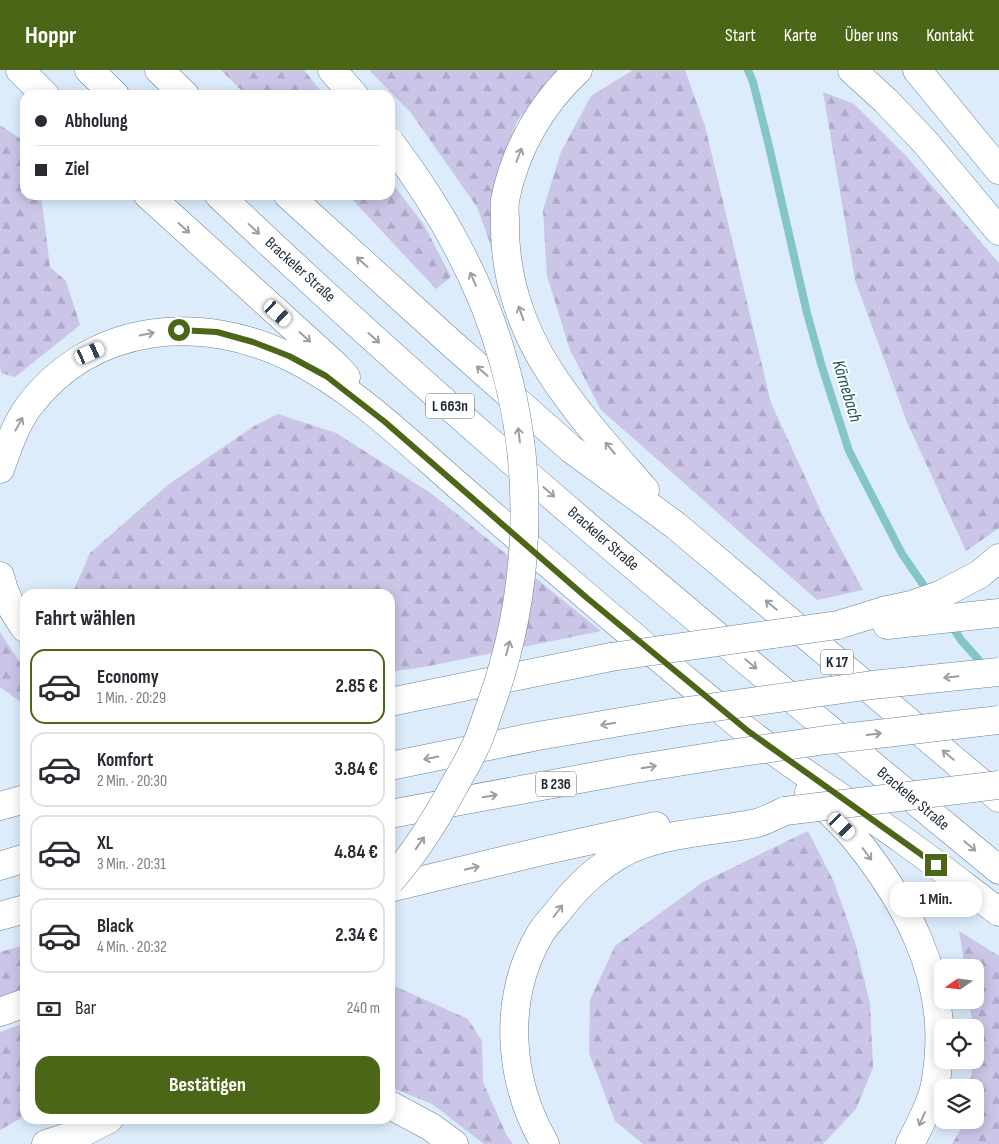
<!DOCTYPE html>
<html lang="de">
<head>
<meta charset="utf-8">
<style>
	:root { --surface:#fff; --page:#f7f7f7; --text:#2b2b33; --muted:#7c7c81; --line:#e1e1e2; --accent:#4c6617 }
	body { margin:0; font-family:"Sofia Sans Condensed",sans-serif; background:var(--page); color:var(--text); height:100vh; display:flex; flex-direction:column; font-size:19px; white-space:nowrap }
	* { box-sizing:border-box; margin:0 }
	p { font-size:16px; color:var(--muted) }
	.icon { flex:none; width:28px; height:28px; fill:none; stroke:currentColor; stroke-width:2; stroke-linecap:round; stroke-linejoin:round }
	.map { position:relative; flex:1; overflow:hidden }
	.sheet { position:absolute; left:20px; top:519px; width:375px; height:535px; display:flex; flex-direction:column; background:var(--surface); border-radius:15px; box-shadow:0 2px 12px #0003 }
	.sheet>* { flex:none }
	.banner { position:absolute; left:20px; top:20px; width:375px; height:110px; border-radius:15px; box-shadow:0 2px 12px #0003; display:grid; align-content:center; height:110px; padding:0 15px; background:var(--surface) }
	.needle { width:32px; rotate:256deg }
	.buttons { position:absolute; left:934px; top:889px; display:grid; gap:10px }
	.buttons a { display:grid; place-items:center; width:50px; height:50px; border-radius:10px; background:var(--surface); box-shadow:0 2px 12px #0003; font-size:25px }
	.end { position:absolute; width:22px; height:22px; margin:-11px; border:6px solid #4c6617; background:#fff; box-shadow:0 0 0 2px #fff }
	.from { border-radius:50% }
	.bubble { position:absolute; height:35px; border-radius:15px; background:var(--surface); box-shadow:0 2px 12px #0003; font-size:16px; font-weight:700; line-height:35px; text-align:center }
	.car { position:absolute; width:15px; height:30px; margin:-15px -8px; border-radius:6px; box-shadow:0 0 4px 1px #0007; background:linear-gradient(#fff 24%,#345 0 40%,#fff 0 76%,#345 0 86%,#fff 0) }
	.banner b { display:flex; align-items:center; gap:18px; height:48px; font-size:19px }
	.banner b+b { border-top:1px solid var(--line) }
	.banner i { width:12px; height:12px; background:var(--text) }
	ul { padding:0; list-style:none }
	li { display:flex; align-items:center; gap:15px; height:75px; margin:0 10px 8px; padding:0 5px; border:2px solid var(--line); border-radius:15px }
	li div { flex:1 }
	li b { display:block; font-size:19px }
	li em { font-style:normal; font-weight:700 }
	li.current { border-color:var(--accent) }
	li>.icon { width:45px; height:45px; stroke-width:1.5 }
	h2 { padding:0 15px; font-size:22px; line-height:60px }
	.pay { display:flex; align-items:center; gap:12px; height:55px; padding:0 15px; font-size:19px }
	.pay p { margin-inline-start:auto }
	.primary-button { display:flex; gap:10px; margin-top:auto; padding:10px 15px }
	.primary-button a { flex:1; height:58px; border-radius:15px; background:var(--accent); color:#fff; font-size:20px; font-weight:700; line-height:58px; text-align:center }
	header { display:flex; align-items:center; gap:30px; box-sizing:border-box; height:70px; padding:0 25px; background:var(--accent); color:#fff }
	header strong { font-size:24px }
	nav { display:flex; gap:28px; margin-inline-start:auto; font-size:18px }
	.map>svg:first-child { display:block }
	.forest { fill:url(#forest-firs) }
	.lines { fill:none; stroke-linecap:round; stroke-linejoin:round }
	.stream { stroke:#84c5c7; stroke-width:8 }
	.highway-casing { stroke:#698197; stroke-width:29 }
	.highway { stroke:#fff; stroke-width:28 }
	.highway-bridge-casing { stroke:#698197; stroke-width:29; stroke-linecap:butt }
	.highway-bridge { stroke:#fff; stroke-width:28 }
	.oneway { stroke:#9a9fa3 }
	.route { stroke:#4c6617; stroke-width:6 }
	.labels { text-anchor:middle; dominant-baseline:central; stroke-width:4; stroke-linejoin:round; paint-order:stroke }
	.shield { fill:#fff; stroke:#626970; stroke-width:1 }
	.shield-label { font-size:15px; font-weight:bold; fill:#1f2932 }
	.street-label { font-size:16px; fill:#1f2932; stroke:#fff }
	.water-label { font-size:18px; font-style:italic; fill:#175153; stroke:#fff }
</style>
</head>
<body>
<header>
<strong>Hoppr</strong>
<nav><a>Start</a><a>Karte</a><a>Über uns</a><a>Kontakt</a></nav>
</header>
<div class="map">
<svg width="999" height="1074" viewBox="0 0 999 1074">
	<defs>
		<pattern id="forest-firs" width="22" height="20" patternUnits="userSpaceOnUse" patternTransform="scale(1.25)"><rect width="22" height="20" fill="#cbc5e7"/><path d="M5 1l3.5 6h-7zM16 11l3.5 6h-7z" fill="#aea9c7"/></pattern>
	</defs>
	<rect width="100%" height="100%" fill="#dcecfb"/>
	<g class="forest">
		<path d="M 221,0 L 304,0 L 324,25 L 246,25 Z"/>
		<path d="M 369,0 L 561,0 L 517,51 L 495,111 L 491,176 L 477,137 L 411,43 Z"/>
		<path d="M 633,0 L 685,0 L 705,56 L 771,333 L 826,452 L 863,520 L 817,530 L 601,340 L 570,280 L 547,206 L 543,140 L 561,82 L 591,26 Z"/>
		<path d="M 823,22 L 854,34 L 907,87 L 999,193 L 999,458 L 966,481 L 907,352 L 855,210 Z"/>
		<path d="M 0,55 L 25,72 L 25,125 L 41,125 L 50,197 L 66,211 L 80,255 L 15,307 L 1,303 L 0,295 Z"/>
		<path d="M 390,110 L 424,155 L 451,207 L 436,219 L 348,125 L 390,125 Z"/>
		<path d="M 278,344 L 336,363 L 432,424 L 601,561 L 424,597 L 390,602 L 390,524 L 74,524 L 73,522 L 90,483 L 169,414 L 256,355 Z"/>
		<path d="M 0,562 L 25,600 L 25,635 L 0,617 Z"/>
		<path d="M 808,761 L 834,812 L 855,872 L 870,933 L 873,998 L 856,1039 L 823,1074 L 643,1074 L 615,1051 L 589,983 L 590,930 L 615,876 L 703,812 Z"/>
		<path d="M 959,861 L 999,886 L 999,1074 L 952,1074 L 966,1050 L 975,1050 L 975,1018 L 970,1017 L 973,990 L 975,990 L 975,958 L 973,957 L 969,930 L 975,930 L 975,898 L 965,897 Z"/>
		<path d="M 25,875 L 25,920 L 0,929 L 0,882 Z"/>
		<path d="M 390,914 L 468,949 L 482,971 L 483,1012 L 507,1066 L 513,1074 L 484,1074 L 432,1034 L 390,1017 Z"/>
		<path d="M 25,953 L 25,1046 L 0,1060 L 0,962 Z"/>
	</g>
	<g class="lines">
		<g class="stream">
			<path d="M 748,0 L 753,12 L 768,72 L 807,243 L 822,297 L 849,381 L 902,484 L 929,523"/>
			<path d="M 950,553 L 961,570 L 985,597"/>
		</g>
		<defs>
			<g id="highway">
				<path d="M 20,0 L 45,25"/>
				<path d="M 89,0 L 115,25"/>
				<path d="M 159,0 L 185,25"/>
				<path d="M 332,0 L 354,25"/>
				<path d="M 578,0 C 541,34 515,80 505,130 C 504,137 505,145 505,152 C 504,205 521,258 550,302 C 577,344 612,382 645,420"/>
				<path d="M 852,0 L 886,31 L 925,72 L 999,161"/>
				<path d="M 917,0 L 999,100"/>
				<path d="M 148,125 L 335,295 L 346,307"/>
				<path d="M 219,125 C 467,362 734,581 999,800"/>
				<path d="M 288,125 L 450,272 L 571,379 L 675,455 L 999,728"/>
				<path d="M 0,399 C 8,378 15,355 29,336 C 93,252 202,243 292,288 C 355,319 409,373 462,419 C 537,484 612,549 688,612 C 708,628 727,645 747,661 C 797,700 851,733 903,770 C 935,793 967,818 999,842"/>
				<path d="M 0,506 C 4,525 13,542 25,558"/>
				<path d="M 838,555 L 883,541 L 911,535 L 940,525 L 980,504 L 999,488"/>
				<path d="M 887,555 L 999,543"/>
				<path d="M 390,632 L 611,587"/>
				<path d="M 390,696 L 538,666 L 673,643"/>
				<path d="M 809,722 C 825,738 843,753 857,771 C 905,831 944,902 939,981 C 938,996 937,1012 932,1026 C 927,1042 918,1058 910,1074"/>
				<path d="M 0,736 L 25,729"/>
				<path d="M 390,744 L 634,699 L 722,685"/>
				<path d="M 0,796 L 25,788"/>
				<path d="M 390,818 L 547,780 L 656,756"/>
				<path d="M 0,846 L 25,839"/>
				<path d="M 0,942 L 25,933"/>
				<path d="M 390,1035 L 431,1057 L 454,1074"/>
				<path d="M 46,1074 L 86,1061 L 109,1049"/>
				<path d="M 545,1074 C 508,1010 502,929 540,864 C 545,855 553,848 559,840 C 579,814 607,788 638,776 C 676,762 718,761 757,753 C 767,750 776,745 785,741"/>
			</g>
		</defs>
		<use href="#highway" class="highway-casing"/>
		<use href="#highway" class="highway"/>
		<defs>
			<g id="highway-bridge">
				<path d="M 390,72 C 440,138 482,212 504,293 C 536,405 530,528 490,637 C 485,650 482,663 476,675 C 471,686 465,697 459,707 C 439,744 418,780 390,811"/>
				<path d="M 611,587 L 838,555"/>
				<path d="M 673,643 L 872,615 L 999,602"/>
				<path d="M 722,685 L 826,670 L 999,650"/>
				<path d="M 785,741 L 999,715"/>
			</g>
		</defs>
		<use href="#highway-bridge" class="highway-bridge-casing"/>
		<use href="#highway-bridge" class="highway-bridge"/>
	</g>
	<defs><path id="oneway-shaft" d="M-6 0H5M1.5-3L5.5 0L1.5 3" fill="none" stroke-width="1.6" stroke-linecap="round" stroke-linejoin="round" transform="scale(1.25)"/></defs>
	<g class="oneway">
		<use href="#oneway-shaft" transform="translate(519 85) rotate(-69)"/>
		<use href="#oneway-shaft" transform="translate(184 158) rotate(42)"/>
		<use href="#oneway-shaft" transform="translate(254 159) rotate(43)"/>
		<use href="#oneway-shaft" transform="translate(362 192) rotate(-138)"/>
		<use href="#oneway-shaft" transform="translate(473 209) rotate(-113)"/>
		<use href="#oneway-shaft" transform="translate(521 243) rotate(-110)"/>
		<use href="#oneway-shaft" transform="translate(147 264) rotate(-11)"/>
		<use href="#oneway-shaft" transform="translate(305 267) rotate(42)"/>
		<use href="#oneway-shaft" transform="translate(374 268) rotate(42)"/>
		<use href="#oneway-shaft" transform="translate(482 301) rotate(-139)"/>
		<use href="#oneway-shaft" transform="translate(19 354) rotate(-61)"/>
		<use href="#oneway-shaft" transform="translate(519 365) rotate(-97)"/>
		<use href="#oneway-shaft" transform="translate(610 378) rotate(-130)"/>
		<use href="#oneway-shaft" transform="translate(549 422) rotate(41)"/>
		<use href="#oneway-shaft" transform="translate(771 535) rotate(-140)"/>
		<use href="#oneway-shaft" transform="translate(508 578) rotate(-75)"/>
		<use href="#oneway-shaft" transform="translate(751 594) rotate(40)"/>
		<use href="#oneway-shaft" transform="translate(951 607) rotate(174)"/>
		<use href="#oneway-shaft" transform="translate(608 654) rotate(170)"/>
		<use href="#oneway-shaft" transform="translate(874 664) rotate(-7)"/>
		<use href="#oneway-shaft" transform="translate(948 685) rotate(-140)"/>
		<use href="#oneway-shaft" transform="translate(431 688) rotate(169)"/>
		<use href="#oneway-shaft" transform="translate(649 697) rotate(-9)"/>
		<use href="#oneway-shaft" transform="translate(490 726) rotate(-10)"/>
		<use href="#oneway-shaft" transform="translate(420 773) rotate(-55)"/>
		<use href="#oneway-shaft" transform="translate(970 776) rotate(40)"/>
		<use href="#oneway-shaft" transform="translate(867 784) rotate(53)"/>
		<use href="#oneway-shaft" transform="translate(472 798) rotate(-14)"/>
		<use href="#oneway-shaft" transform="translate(558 841) rotate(-53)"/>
		<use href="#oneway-shaft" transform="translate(922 1049) rotate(114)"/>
	</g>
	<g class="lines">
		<path class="route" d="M 179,260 L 217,262 L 253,272 L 289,286 L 326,306 L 385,352 L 587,528 L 748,661 L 936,795"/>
	</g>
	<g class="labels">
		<g class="shield">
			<rect x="426" y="323.5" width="48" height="25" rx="4"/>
			<rect x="821" y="579.5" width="32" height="25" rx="4"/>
			<rect x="536" y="701.5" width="40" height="25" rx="4"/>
		</g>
		<g class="shield-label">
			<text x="450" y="336">L 663n</text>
			<text x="837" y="592">K 17</text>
			<text x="556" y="714">B 236</text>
		</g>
		<g class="street-label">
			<text transform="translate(300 200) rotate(42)">Brackeler Straße</text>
			<text transform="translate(603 469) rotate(41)">Brackeler Straße</text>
			<text transform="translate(913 729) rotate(40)">Brackeler Straße</text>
		</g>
		<g class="water-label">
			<text transform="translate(847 321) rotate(73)">Körnebach</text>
		</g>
	</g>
</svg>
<div class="buttons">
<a><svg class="needle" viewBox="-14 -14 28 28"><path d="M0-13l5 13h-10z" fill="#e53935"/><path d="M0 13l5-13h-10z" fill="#7c7c81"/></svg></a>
<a><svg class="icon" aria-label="locate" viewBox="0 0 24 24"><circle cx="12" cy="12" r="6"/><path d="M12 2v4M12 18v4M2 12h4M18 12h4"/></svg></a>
<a><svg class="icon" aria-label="layers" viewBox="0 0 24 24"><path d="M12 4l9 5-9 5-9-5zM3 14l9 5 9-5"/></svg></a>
</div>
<i class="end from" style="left:179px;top:260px"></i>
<i class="end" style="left:936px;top:795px"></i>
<div class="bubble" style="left:890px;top:812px;width:92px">1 Min.</div>
<i class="car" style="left:278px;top:243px;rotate:132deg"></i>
<i class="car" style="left:90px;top:283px;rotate:66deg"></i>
<i class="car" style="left:842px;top:756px;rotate:135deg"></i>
<div class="banner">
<b><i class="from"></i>Abholung</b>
<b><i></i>Ziel</b>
</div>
<section class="sheet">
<h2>Fahrt wählen</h2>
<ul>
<li class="current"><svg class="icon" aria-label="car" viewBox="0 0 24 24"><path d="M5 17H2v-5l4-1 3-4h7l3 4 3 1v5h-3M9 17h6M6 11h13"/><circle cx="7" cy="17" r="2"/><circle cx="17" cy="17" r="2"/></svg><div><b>Economy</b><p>1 Min. · 20:29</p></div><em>2.85 €</em></li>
<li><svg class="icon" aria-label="car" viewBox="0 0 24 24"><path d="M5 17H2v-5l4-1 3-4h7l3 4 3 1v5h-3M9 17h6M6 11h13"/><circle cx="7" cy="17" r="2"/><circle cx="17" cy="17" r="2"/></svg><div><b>Komfort</b><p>2 Min. · 20:30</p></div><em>3.84 €</em></li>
<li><svg class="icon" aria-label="car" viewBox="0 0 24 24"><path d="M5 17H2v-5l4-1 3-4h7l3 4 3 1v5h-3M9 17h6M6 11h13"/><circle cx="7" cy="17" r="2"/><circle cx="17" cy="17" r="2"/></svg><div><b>XL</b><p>3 Min. · 20:31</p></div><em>4.84 €</em></li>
<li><svg class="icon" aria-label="car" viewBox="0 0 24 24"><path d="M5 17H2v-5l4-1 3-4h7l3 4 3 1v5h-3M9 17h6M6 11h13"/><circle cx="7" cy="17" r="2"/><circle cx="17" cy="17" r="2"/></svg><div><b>Black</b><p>4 Min. · 20:32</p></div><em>2.34 €</em></li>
</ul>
<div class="pay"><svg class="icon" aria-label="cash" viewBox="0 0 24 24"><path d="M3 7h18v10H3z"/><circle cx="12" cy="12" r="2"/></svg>Bar<p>240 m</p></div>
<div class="primary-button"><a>Bestätigen</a></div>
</section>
</div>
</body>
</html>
